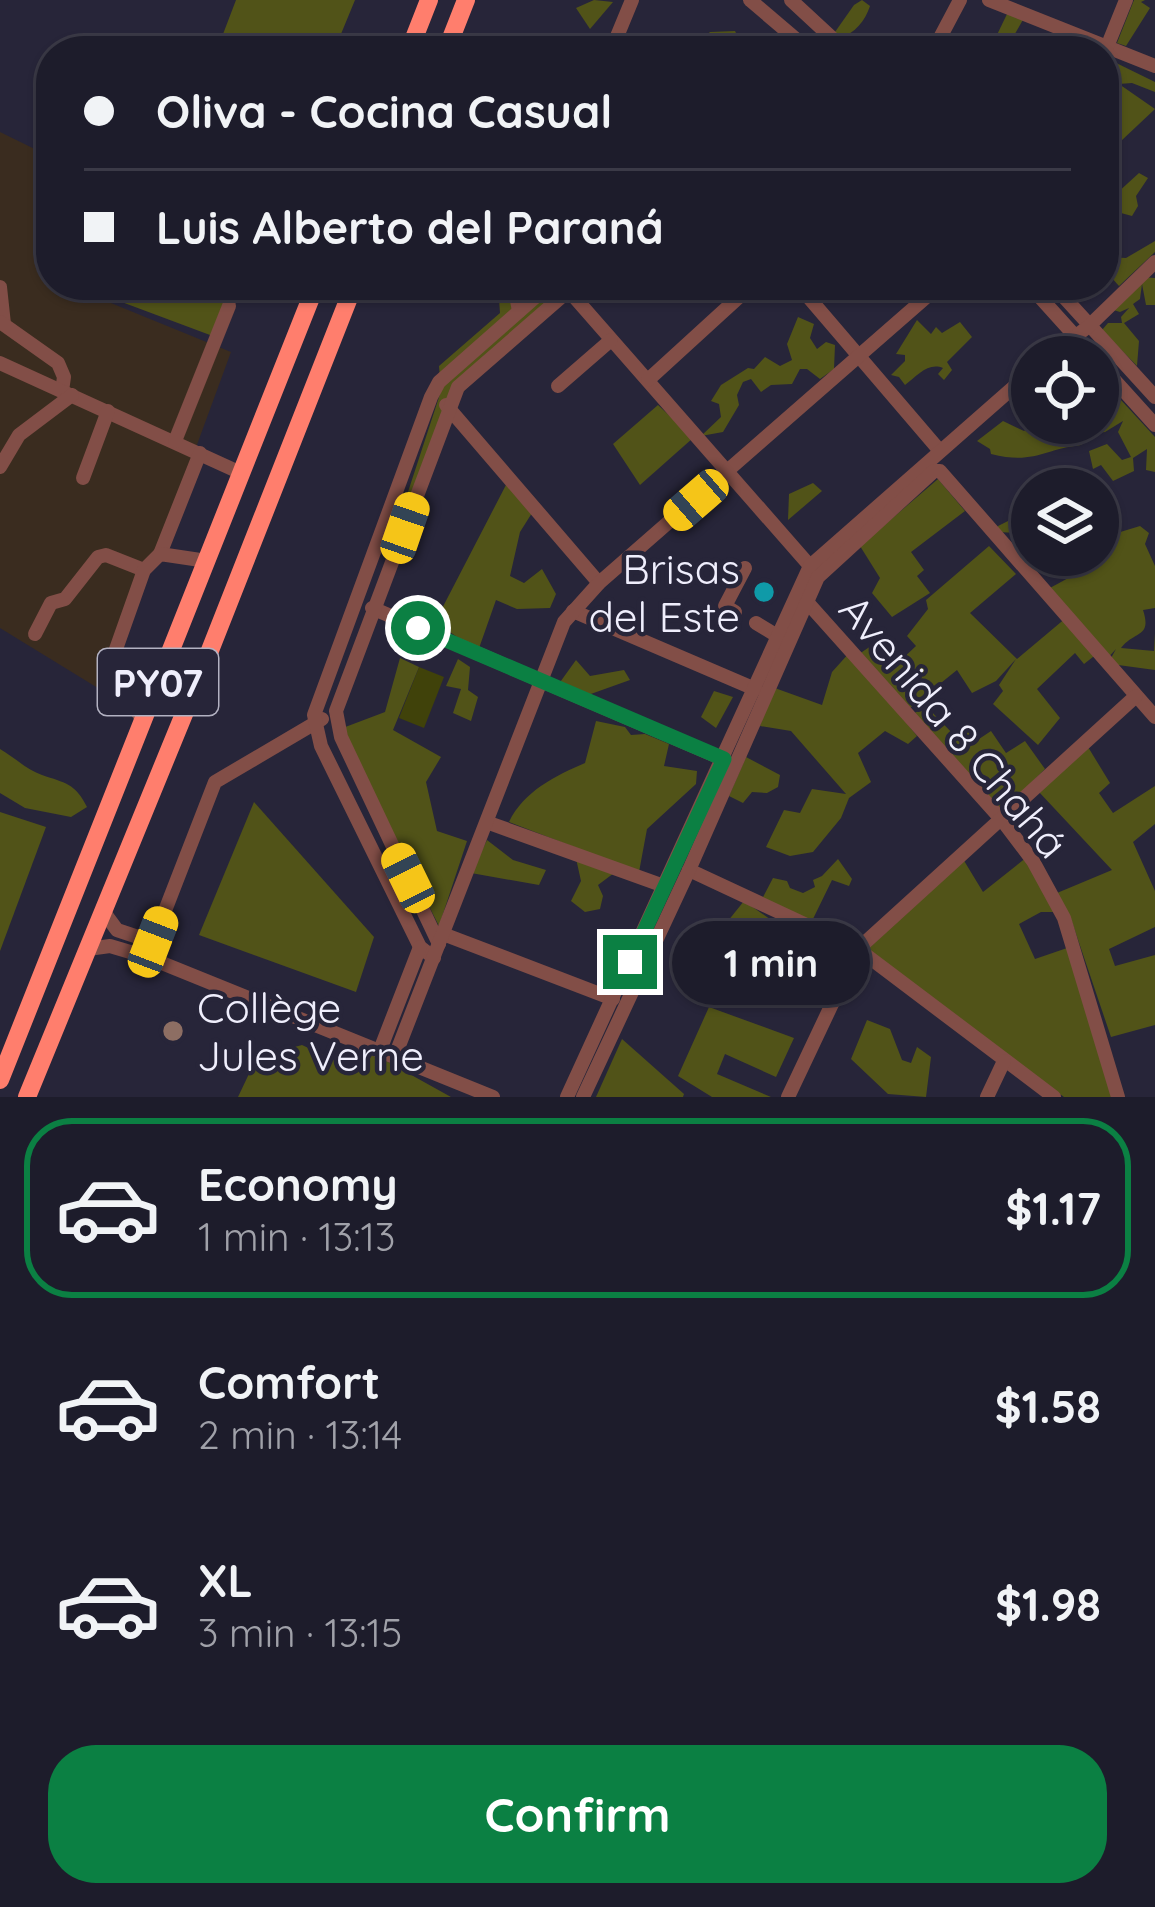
<!DOCTYPE html>
<html lang="en">
<head>
<meta charset="utf-8">
<style>
	:root { --surface:#1d1c2b; --page:#252533; --text:#f1f3f6; --muted:#a0a1a9; --line:#3b3a47; --accent:#0b8043 }
	body { margin:0; font-family:Quicksand,sans-serif; background:var(--page); color:var(--text); height:100vh; display:flex; flex-direction:column; font-size:45px; white-space:nowrap }
	* { box-sizing:border-box; margin:0 }
	p { font-size:39px; color:var(--muted) }
	.icon { flex:none; width:66px; height:66px; fill:none; stroke:currentColor; stroke-width:2; stroke-linecap:round; stroke-linejoin:round }
	.map { position:relative; height:1097px; overflow:hidden }
	.drawer { display:flex; flex-direction:column; background:var(--surface); flex:1 }
	.drawer>* { flex:none }
	.top-card { position:absolute; left:36px; top:36px; width:1083px; height:264px; border-radius:48px; box-shadow:0 3px 9px #0004,0 0 0 3px var(--line); display:grid; align-content:center; height:264px; padding:0 48px; background:var(--surface) }
	.controls { position:absolute; left:1011px; top:336px; display:grid; gap:24px }
	.controls a { display:grid; place-items:center; width:108px; height:108px; border-radius:50%; background:var(--surface); box-shadow:0 3px 9px #0004,0 0 0 3px var(--line); font-size:60px }
	.end { position:absolute; width:54px; height:54px; margin:-27px; border:15px solid #0b8043; background:#fff; box-shadow:0 0 0 6px #fff }
	.from { border-radius:50% }
	.bubble { position:absolute; height:84px; border-radius:42px; background:var(--surface); box-shadow:0 3px 9px #0004,0 0 0 3px var(--line); font-size:39px; font-weight:800; line-height:84px; text-align:center }
	.car { position:absolute; width:36px; height:72px; margin:-36px -18px; border-radius:15px; box-shadow:0 0 9px 3px #0007; background:linear-gradient(#f5c518 24%,#345 0 40%,#f5c518 0 76%,#345 0 86%,#f5c518 0) }
	.top-card b { display:flex; align-items:center; gap:42px; height:114px; font-size:45px }
	.top-card b+b { border-top:3px solid var(--line) }
	.top-card i { width:30px; height:30px; background:var(--text) }
	ul { padding:21px 0 0; list-style:none }
	li { display:flex; align-items:center; gap:36px; height:180px; margin:0 24px 18px; padding:0 24px; border:6px solid transparent; border-radius:48px }
	li div { flex:1 }
	li b { display:block; font-size:45px }
	li em { font-style:normal; font-weight:800 }
	li.active { border-color:var(--accent) }
	li>.icon { width:108px; height:108px; stroke-width:1.5 }
	.button { display:flex; gap:24px; margin-top:auto; padding:24px 48px }
	.button a { flex:1; height:138px; border-radius:48px; background:var(--accent); color:#fff; font-size:48px; font-weight:800; line-height:138px; text-align:center }
	.map>svg:first-child { display:block }
	.industrial { fill:#3a2c1f }
	.green { fill:#40420a }
	.forest { fill:#515318 }
	.lines { fill:none; stroke-linecap:round; stroke-linejoin:round }
	.minor { stroke:#824e47; stroke-width:14 }
	.highway { stroke:#ff7e6d; stroke-width:18 }
	.route { stroke:#0b8043; stroke-width:15 }
	.culture-dot { fill:#0f9aa8; stroke:#272539; stroke-width:4.5 }
	.education-dot { fill:#8d6e63; stroke:#272539; stroke-width:4.5 }
	.labels { text-anchor:middle; dominant-baseline:central; stroke-width:9; stroke-linejoin:round; paint-order:stroke }
	.shield { fill:#272539; stroke:#b3b2c2; stroke-width:3 }
	.shield-label { font-size:39px; font-weight:bold; fill:#efeefc }
	.poi-label { font-size:42px; fill:#efeefc; stroke:#272539; text-anchor:end }
	.street-label { font-size:42px; fill:#efeefc; stroke:#272539 }
</style>
</head>
<body>
<div class="map">
<svg width="1155" height="1097" viewBox="0 0 1155 1097">
	<rect width="100%" height="100%" fill="#272539"/>
	<path class="industrial" d="M 0,132 L 51,157 L 51,285 L 113,285 L 106,301 L 231,352 L 106,693 L 0,628 Z"/>
	<path class="green" d="M 419,667 L 444,677 L 424,728 L 399,718 Z"/>
	<g class="forest">
		<path d="M 236,0 L 355,0 L 334,51 L 213,51 L 220,42 Z"/>
		<path d="M 594,0 L 613,2 L 590,29 L 576,8 Z"/>
		<path d="M 862,0 L 870,6 C 865,21 855,33 840,38 L 835,32 L 854,5 Z"/>
		<path d="M 1134,0 L 1145,0 L 1141,2 L 1150,8 L 1126,46 L 1117,43 Z"/>
		<path d="M 1008,12 L 1024,18 L 1007,48 L 998,51 L 994,41 Z"/>
		<path d="M 735,31 L 743,47 L 740,51 L 689,51 L 710,32 Z"/>
		<path d="M 1104,57 L 1155,82 L 1155,92 L 1132,83 L 1119,84 L 1155,109 L 1104,157 L 1104,83 L 1113,82 L 1104,78 Z"/>
		<path d="M 1139,173 L 1148,178 L 1136,196 L 1138,206 L 1132,216 L 1121,213 L 1122,221 L 1104,247 L 1104,205 Z"/>
		<path d="M 1155,241 L 1155,252 L 1119,286 L 1111,277 L 1115,265 L 1107,257 L 1126,258 Z"/>
		<path d="M 1142,277 L 1155,278 L 1155,305 L 1146,305 L 1142,284 L 1140,299 L 1133,304 L 1139,314 L 1124,323 L 1139,341 L 1137,366 L 1102,330 L 1108,323 L 1122,323 L 1121,317 L 1129,308 L 1120,312 L 1107,308 Z"/>
		<path d="M 119,285 L 239,285 L 218,338 L 119,301 Z"/>
		<path d="M 498,285 L 537,285 L 558,292 L 461,394 L 416,507 L 406,498 L 441,391 L 439,366 L 500,313 Z"/>
		<path d="M 798,317 L 814,324 L 810,338 L 817,349 L 826,342 L 835,345 L 834,369 L 820,379 L 807,369 L 800,369 L 792,384 L 771,385 L 761,392 L 751,379 L 743,382 L 737,395 L 739,405 L 723,432 L 701,436 L 721,417 L 719,404 L 711,401 L 721,385 L 748,368 L 754,369 L 765,357 L 780,366 L 792,360 L 787,344 Z"/>
		<path d="M 917,320 L 931,334 L 936,327 L 942,333 L 960,322 L 972,337 L 947,362 L 952,370 L 944,380 L 938,374 L 943,368 C 928,362 917,376 905,385 L 899,377 L 891,375 L 905,361 L 905,355 L 896,354 Z"/>
		<path d="M 1098,375 L 1155,437 L 1155,472 L 1146,470 L 1147,449 L 1133,458 L 1134,471 L 1113,481 L 1101,465 L 1093,469 L 1089,451 L 1107,444 L 1122,460 L 1131,457 L 1118,432 L 1123,421 L 1105,432 L 1090,434 L 1081,445 C 1044,449 1034,465 991,454 L 990,449 L 977,441 L 1003,421 L 1024,431 L 1034,423 L 1098,423 L 1098,406 L 1109,405 L 1098,394 Z"/>
		<path d="M 658,405 L 693,438 L 640,485 L 613,444 Z"/>
		<path d="M 938,479 L 965,511 L 911,552 L 924,570 L 917,576 L 930,593 L 892,617 L 872,593 L 880,578 L 860,546 Z"/>
		<path d="M 507,483 L 532,513 L 520,532 L 510,576 L 524,583 L 542,569 L 556,594 L 550,608 L 517,609 L 496,600 L 478,651 L 435,622 Z"/>
		<path d="M 813,483 L 822,491 L 788,520 L 789,494 Z"/>
		<path d="M 1014,513 L 1032,517 L 1032,555 L 1067,555 L 1064,572 L 1056,576 L 1036,569 L 1029,558 L 1031,551 L 1022,557 L 1015,546 L 1019,540 L 1017,533 L 998,532 L 998,526 L 1012,519 Z"/>
		<path d="M 1140,526 L 1149,533 L 1145,544 L 1155,566 L 1155,608 L 1143,610 C 1152,638 1135,630 1121,648 L 1154,651 L 1155,633 L 1155,670 L 1118,665 L 1111,658 L 1116,649 L 1105,661 L 1098,653 L 1084,664 L 1075,653 L 1037,689 L 1060,718 L 1038,745 L 993,704 L 1003,691 L 999,685 L 1016,659 L 996,681 L 972,693 L 957,670 L 910,708 L 859,654 L 874,644 L 884,657 L 891,651 L 900,661 L 916,646 L 907,636 L 928,609 L 926,600 L 989,546 L 1016,574 L 970,613 L 1017,659 L 1067,617 L 1048,589 L 1098,562 L 1117,533 Z"/>
		<path d="M 850,652 L 917,736 L 908,744 L 885,731 L 858,753 L 871,782 L 849,798 L 841,818 L 813,852 L 790,856 L 766,847 L 784,810 L 800,813 L 812,789 L 846,794 L 791,731 L 760,726 L 772,687 L 822,705 L 832,672 Z"/>
		<path d="M 400,658 L 419,667 L 393,730 L 441,757 L 426,782 L 437,831 L 467,841 L 439,926 L 340,729 L 385,712 Z"/>
		<path d="M 458,659 L 470,667 L 468,690 L 478,697 L 471,721 L 453,713 L 461,689 L 446,686 Z"/>
		<path d="M 576,660 L 590,676 L 624,670 L 630,680 L 588,695 L 558,685 Z"/>
		<path d="M 714,691 L 733,697 L 716,728 L 701,717 Z"/>
		<path d="M 926,706 L 957,738 L 970,727 L 979,739 L 991,731 L 1006,753 L 1025,741 L 1045,769 L 1003,811 L 913,714 Z"/>
		<path d="M 596,721 L 625,727 L 631,735 L 645,734 L 669,744 L 664,766 L 697,771 L 696,784 L 647,829 L 639,872 L 509,822 C 524,791 555,776 585,763 Z"/>
		<path d="M 1088,747 L 1110,783 L 1099,793 L 1113,813 L 1155,786 L 1155,824 L 1133,842 L 1155,891 L 1155,927 L 1109,949 L 1115,966 L 1155,955 L 1155,1025 L 1111,1037 L 1071,919 L 1057,893 L 1112,870 L 1039,792 Z"/>
		<path d="M 0,749 C 14,757 27,770 42,775 C 65,783 75,783 87,807 L 71,817 L 25,808 L 0,793 Z"/>
		<path d="M 746,757 L 780,775 L 778,787 L 767,793 L 752,792 L 743,803 L 729,796 Z"/>
		<path d="M 254,802 L 374,937 L 356,992 L 199,935 Z"/>
		<path d="M 0,812 L 46,827 L 0,951 Z"/>
		<path d="M 487,840 L 513,860 L 546,870 L 539,885 L 471,873 Z"/>
		<path d="M 575,854 L 614,873 L 598,885 L 603,896 L 600,909 L 585,912 L 571,901 L 581,881 Z"/>
		<path d="M 1027,857 L 1056,912 L 1041,912 L 1019,924 L 1035,959 L 1070,947 L 1116,1097 L 1064,1097 L 865,952 L 963,859 L 983,892 Z"/>
		<path d="M 838,859 L 852,879 L 849,886 L 832,880 L 812,921 L 762,899 L 773,878 L 787,881 L 790,888 L 803,893 L 815,887 L 813,880 L 822,876 Z"/>
		<path d="M 744,901 L 784,929 L 756,960 L 711,942 Z"/>
		<path d="M 709,1007 L 794,1038 L 776,1077 L 725,1054 L 717,1074 L 771,1097 L 712,1097 L 678,1076 Z"/>
		<path d="M 867,1020 L 890,1029 L 902,1060 L 911,1063 L 917,1047 L 931,1057 L 926,1097 L 888,1094 L 851,1059 Z"/>
		<path d="M 622,1039 L 684,1094 L 683,1097 L 596,1097 Z"/>
		<path d="M 302,1045 L 347,1066 L 370,1052 L 451,1097 L 238,1097 L 257,1057 Z"/>
	</g>
	<g class="lines">
		<g class="minor">
			<path d="M 750,0 L 810,51"/>
			<path d="M 791,0 L 846,51"/>
			<path d="M 989,0 L 1155,66"/>
			<path d="M 1107,47 L 1126,0"/>
			<path d="M 611,51 L 632,0"/>
			<path d="M 933,51 L 960,0"/>
			<path d="M 514,285 L 519,311"/>
			<path d="M 558,285 L 569,291 L 810,566"/>
			<path d="M 798,285 L 940,451"/>
			<path d="M 909,285 L 922,300"/>
			<path d="M 1029,285 L 1094,357"/>
			<path d="M 1053,285 L 1155,397"/>
			<path d="M 0,287 L 4,324"/>
			<path d="M 0,322 L 58,363 L 64,377 L 62,391"/>
			<path d="M 1048,357 L 1089,326 L 1155,262"/>
			<path d="M 1098,362 L 1155,425"/>
			<path d="M 0,363 L 241,473"/>
			<path d="M 648,380 L 752,285"/>
			<path d="M 558,386 L 611,340"/>
			<path d="M 446,405 L 599,583"/>
			<path d="M 175,441 L 229,306"/>
			<path d="M 0,467 L 19,435 L 72,395"/>
			<path d="M 83,478 L 108,411"/>
			<path d="M 160,554 L 200,453"/>
			<path d="M 807,602 L 1002,820 L 1033,861 L 1064,918 L 1118,1097"/>
			<path d="M 372,608 L 723,759"/>
			<path d="M 573,611 L 755,689"/>
			<path d="M 735,612 L 725,606 L 745,568"/>
			<path d="M 756,623 L 779,637"/>
			<path d="M 35,634 L 51,603 L 65,599 L 98,557 L 106,555 L 144,570"/>
			<path d="M 143,721 L 110,666 L 144,570 L 160,554 L 207,561"/>
			<path d="M 489,823 L 664,886"/>
			<path d="M 689,870 L 858,949 L 1054,1097"/>
			<path d="M 103,911 L 117,930 L 153,942"/>
			<path d="M 443,934 L 613,999"/>
			<path d="M 439,944 L 341,737 L 336,711 L 458,387 L 575,285"/>
			<path d="M 88,949 L 110,946 L 147,957 L 493,1097"/>
			<path d="M 147,957 L 215,782 L 322,719"/>
			<path d="M 434,958 L 420,947 L 321,746 L 314,715 L 431,397 L 439,382 L 549,285"/>
			<path d="M 380,1050 L 420,947"/>
			<path d="M 395,1056 L 564,622 L 599,583 L 940,285"/>
			<path d="M 567,1097 L 810,566 L 1032,371"/>
			<path d="M 583,1097 L 689,870 L 818,577 L 934,471 L 940,471 L 1155,717"/>
			<path d="M 788,1097 L 858,949 L 1136,696"/>
			<path d="M 987,1097 L 1004,1061"/>
		</g>
		<g class="highway">
			<path d="M 409,51 L 429,0"/>
			<path d="M 446,51 L 466,0"/>
			<path d="M 0,1080 L 316,285"/>
			<path d="M 27,1097 L 207,658 L 354,285"/>
		</g>
	</g>
	<g class="lines">
		<path class="route" d="M 418,628 L 724,759 L 630,962"/>
	</g>
	<circle class="culture-dot" cx="764" cy="592" r="12"/>
	<circle class="education-dot" cx="173" cy="1031" r="12"/>
	<g class="labels">
		<rect class="shield" x="98" y="649" width="120" height="66" rx="9"/>
		<g class="shield-label">
			<text x="158" y="682">PY07</text>
		</g>
		<g class="poi-label">
			<text x="740" y="568">Brisas<tspan x="740" dy="48">del Este</tspan></text>
			<text x="197" y="1007" text-anchor="start">Collège<tspan x="197" dy="48">Jules Verne</tspan></text>
		</g>
		<g class="street-label">
			<text transform="translate(954 726) rotate(50)">Avenida 8 Chahá</text>
		</g>
	</g>
</svg>
<div class="controls">
<a><svg class="icon" aria-label="locate" viewBox="0 0 24 24"><circle cx="12" cy="12" r="6"/><path d="M12 2v4M12 18v4M2 12h4M18 12h4"/></svg></a>
<a><svg class="icon" aria-label="layers" viewBox="0 0 24 24"><path d="M12 4l9 5-9 5-9-5zM3 14l9 5 9-5"/></svg></a>
</div>
<i class="end from" style="left:418px;top:628px"></i>
<i class="end" style="left:630px;top:962px"></i>
<div class="bubble" style="left:672px;top:921px;width:198px">1 min</div>
<i class="car" style="left:696px;top:500px;rotate:229deg"></i>
<i class="car" style="left:405px;top:528px;rotate:19deg"></i>
<i class="car" style="left:408px;top:878px;rotate:334deg"></i>
<i class="car" style="left:153px;top:942px;rotate:21deg"></i>
<div class="top-card">
<b><i class="from"></i>Oliva - Cocina Casual</b>
<b><i></i>Luis Alberto del Paraná</b>
</div>
</div>
<section class="drawer">
<ul>
<li class="active"><svg class="icon" aria-label="car" viewBox="0 0 24 24"><path d="M5 17H2v-5l4-1 3-4h7l3 4 3 1v5h-3M9 17h6M6 11h13"/><circle cx="7" cy="17" r="2"/><circle cx="17" cy="17" r="2"/></svg><div><b>Economy</b><p>1 min · 13:13</p></div><em>$1.17</em></li>
<li><svg class="icon" aria-label="car" viewBox="0 0 24 24"><path d="M5 17H2v-5l4-1 3-4h7l3 4 3 1v5h-3M9 17h6M6 11h13"/><circle cx="7" cy="17" r="2"/><circle cx="17" cy="17" r="2"/></svg><div><b>Comfort</b><p>2 min · 13:14</p></div><em>$1.58</em></li>
<li><svg class="icon" aria-label="car" viewBox="0 0 24 24"><path d="M5 17H2v-5l4-1 3-4h7l3 4 3 1v5h-3M9 17h6M6 11h13"/><circle cx="7" cy="17" r="2"/><circle cx="17" cy="17" r="2"/></svg><div><b>XL</b><p>3 min · 13:15</p></div><em>$1.98</em></li>
</ul>
<div class="button"><a>Confirm</a></div>
</section>
</body>
</html>
